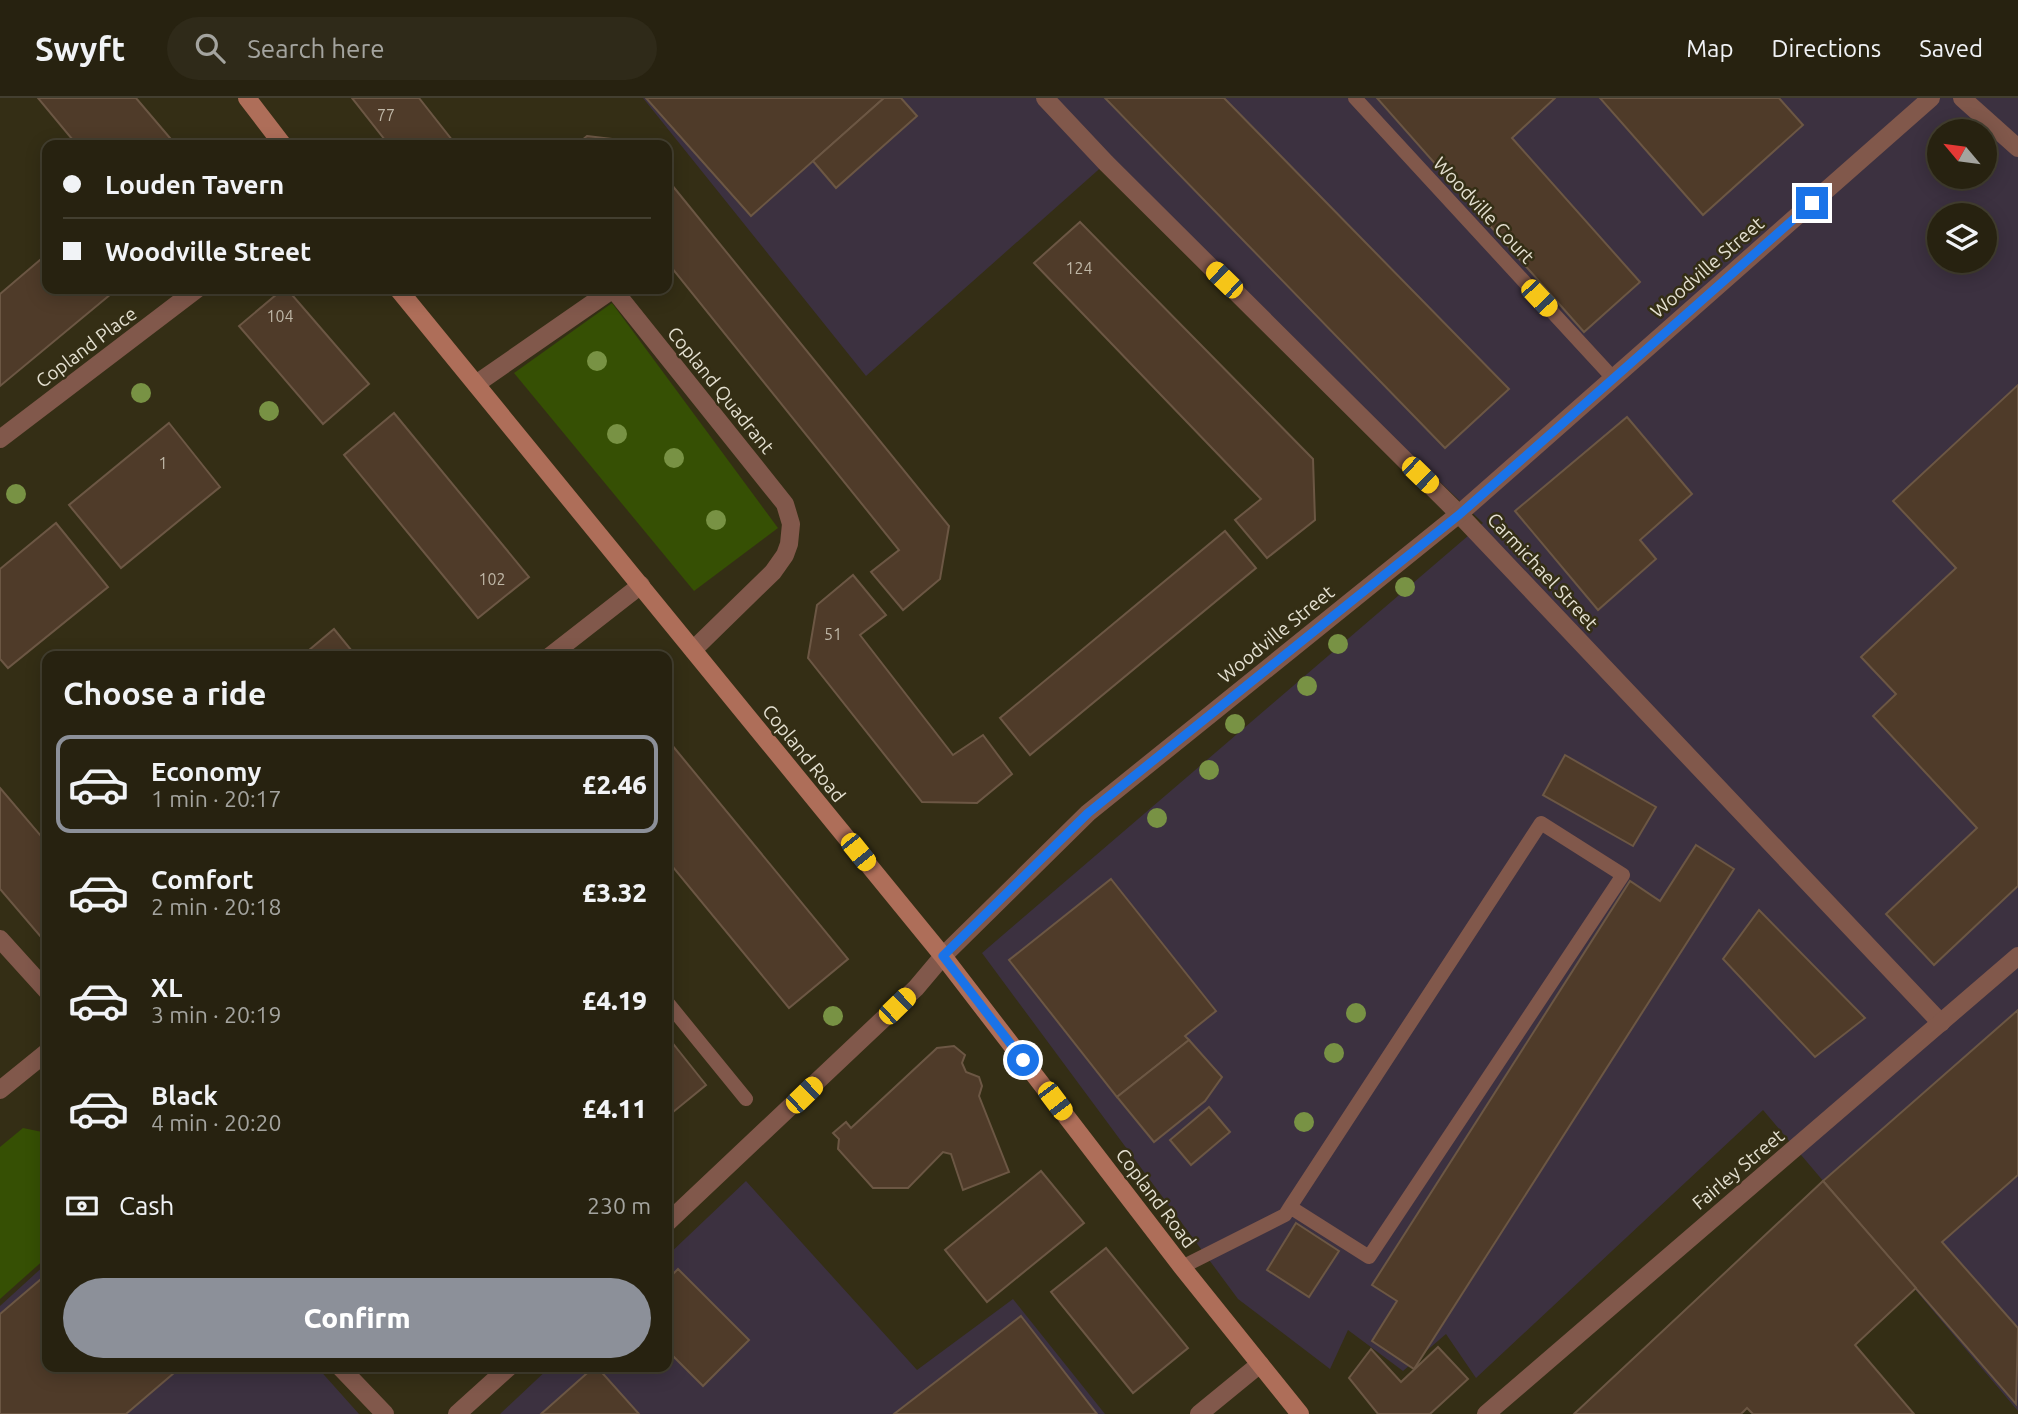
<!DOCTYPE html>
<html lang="en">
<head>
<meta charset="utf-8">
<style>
	:root { --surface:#272210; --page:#2f2a19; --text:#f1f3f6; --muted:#a4a49f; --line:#433f30; --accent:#8c9099 }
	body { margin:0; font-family:Ubuntu,sans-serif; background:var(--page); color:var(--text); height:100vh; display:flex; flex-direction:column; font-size:26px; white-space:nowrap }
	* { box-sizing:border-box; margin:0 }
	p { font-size:23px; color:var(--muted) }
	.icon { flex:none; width:38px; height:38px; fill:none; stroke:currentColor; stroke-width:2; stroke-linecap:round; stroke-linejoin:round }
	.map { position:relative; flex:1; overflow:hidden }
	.panel { position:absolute; left:42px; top:553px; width:630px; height:721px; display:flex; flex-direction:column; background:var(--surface); border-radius:14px; box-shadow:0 4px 18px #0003,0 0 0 2px var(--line) }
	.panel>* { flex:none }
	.guide { position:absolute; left:42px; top:42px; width:630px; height:154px; border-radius:14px; box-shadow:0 4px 18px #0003,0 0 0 2px var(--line); display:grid; align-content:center; height:154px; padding:0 21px; background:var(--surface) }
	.needle { width:46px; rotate:299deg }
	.controls { position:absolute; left:1927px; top:21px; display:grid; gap:14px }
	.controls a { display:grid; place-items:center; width:70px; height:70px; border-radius:50%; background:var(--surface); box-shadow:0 4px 18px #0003,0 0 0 2px var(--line); font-size:35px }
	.end { position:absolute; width:32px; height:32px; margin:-16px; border:9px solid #1a73e8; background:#fff; box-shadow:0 0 0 4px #fff }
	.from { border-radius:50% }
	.car { position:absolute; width:21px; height:42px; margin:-21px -10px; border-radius:9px; box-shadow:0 0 5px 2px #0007; background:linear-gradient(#f5c518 24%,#345 0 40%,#f5c518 0 76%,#345 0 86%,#f5c518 0) }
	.guide b { display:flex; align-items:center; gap:24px; height:66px; font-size:26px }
	.guide b+b { border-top:2px solid var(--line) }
	.guide i { width:18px; height:18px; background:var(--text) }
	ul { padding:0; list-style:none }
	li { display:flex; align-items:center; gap:21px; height:98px; margin:0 14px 10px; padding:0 7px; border:4px solid transparent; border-radius:14px }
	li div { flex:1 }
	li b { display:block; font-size:26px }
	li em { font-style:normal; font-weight:800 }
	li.active { border-color:var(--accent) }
	li>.icon { width:63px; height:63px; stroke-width:1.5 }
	h2 { padding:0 21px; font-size:32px; line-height:84px }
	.pay { display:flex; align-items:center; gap:18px; height:77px; padding:0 21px; font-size:26px }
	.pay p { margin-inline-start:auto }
	.button { display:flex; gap:14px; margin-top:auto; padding:14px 21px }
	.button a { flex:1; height:80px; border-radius:42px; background:var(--accent); color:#fff; font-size:28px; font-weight:800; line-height:80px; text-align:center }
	header { display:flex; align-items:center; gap:42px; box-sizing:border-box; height:98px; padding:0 35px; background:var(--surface); border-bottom:2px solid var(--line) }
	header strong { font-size:33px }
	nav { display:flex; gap:38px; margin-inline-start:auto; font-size:24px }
	.search { width:490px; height:63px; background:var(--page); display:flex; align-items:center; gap:18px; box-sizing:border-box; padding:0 24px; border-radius:38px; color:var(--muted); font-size:26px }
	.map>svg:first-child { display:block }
	.industrial { fill:#3c3140; fill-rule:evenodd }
	.green { fill:#365004 }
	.building { fill:#4f3b29; stroke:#6c5744; stroke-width:2 }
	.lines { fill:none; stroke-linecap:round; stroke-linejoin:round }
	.lane { stroke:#81584b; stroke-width:14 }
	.street { stroke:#81584b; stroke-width:18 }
	.secondary { stroke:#ae6e59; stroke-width:18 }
	.tree { fill:#789244 }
	.route { stroke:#1a73e8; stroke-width:9 }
	.labels { text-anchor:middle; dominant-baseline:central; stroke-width:5; stroke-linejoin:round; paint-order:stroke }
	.number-label { font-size:16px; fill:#bfb7a7 }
	.street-label { font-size:19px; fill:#e4e0d1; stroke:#342e15 }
</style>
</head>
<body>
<header>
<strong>Swyft</strong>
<div class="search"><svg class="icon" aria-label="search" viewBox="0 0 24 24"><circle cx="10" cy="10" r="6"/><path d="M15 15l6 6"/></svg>Search here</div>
<nav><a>Map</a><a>Directions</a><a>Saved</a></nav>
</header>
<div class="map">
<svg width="2018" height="1316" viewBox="0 0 2018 1316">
	<rect width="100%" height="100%" fill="#342e15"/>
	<g class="industrial">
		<path d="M 643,0 L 2018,0 L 2018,1313 L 1763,1012 L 1476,1280 L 1446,1236 L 1403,1273 L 1348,1232 L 1330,1271 L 1238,1201 L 982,855 L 1483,425 L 1106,65 L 866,278 ZM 1939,33 L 1984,33 L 1984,79 L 1939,79 ZM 1939,117 L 1984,117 L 1984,163 L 1939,163 Z"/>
		<path d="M 746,1083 L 917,1272 L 1013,1201 L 1105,1316 L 500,1316 L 550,1269 L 667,1269 L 667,1158 Z"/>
		<path d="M 47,1165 L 47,1269 L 317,1269 L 359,1316 L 0,1316 L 0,1208 Z"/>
	</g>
	<g class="green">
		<path d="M 612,205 L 778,430 L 694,493 L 514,275 Z"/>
		<path d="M 23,1030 L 47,1035 L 47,1159 L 0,1201 L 0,1049 Z"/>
	</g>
	<g class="building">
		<path d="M 38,0 L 136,0 L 176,47 L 77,47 Z"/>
		<path d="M 352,0 L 419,0 L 456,47 L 389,47 Z"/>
		<path d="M 646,0 L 884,0 L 751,118 Z"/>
		<path d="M 884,0 L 901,0 L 917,18 L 836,90 L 813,63 Z"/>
		<path d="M 1105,0 L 1224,0 L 1509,291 L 1445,350 Z"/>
		<path d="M 1377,0 L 1555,0 L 1512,40 L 1640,184 L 1584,234 Z"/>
		<path d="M 1600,0 L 1779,0 L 1803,27 L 1703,117 Z"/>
		<path d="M 587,38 L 637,44 L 639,47 L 576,47 Z"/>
		<path d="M 667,81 L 949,428 L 940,481 L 903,512 L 871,474 L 899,452 L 667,164 Z"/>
		<path d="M 1080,124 L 1313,361 L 1315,422 L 1267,460 L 1235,422 L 1261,401 L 1034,165 Z"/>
		<path d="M 47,156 L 47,191 L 117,191 L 0,288 L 0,196 Z"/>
		<path d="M 283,191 L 287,191 L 369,286 L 323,326 L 239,228 Z"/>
		<path d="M 2018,287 L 2018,788 L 1934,867 L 1886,816 L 1977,730 L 1873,618 L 1896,596 L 1861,559 L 1956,470 L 1893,403 Z"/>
		<path d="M 394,315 L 529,479 L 478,520 L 344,357 Z"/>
		<path d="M 1627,319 L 1692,396 L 1640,442 L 1656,461 L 1598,512 L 1515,413 Z"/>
		<path d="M 169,325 L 220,389 L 121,470 L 69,407 Z"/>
		<path d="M 56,425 L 108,489 L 8,570 L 0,561 L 0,471 Z"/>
		<path d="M 1225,433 L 1256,470 L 1030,657 L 1000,620 Z"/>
		<path d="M 853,477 L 886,517 L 860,537 L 953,657 L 983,637 L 1012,676 L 977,705 L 922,704 L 808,560 L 817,507 Z"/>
		<path d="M 334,531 L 356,558 L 302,558 Z"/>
		<path d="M 667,641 L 848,861 L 789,910 L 667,762 Z"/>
		<path d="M 1565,657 L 1656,709 L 1633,748 L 1543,697 Z"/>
		<path d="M 0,690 L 47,745 L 47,846 L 0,791 Z"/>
		<path d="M 1696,747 L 1734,771 L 1414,1271 L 1372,1243 L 1397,1203 L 1372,1187 L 1630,783 L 1660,803 Z"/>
		<path d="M 1111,781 L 1216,913 L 1185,938 L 1189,942 L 1117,999 L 1009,862 Z"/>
		<path d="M 1759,812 L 1865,920 L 1815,959 L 1723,861 Z"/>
		<path d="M 2018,912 L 2018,1077 L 1942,1144 L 2018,1230 L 2016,1306 L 1823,1083 Z"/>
		<path d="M 667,928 L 672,934 L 667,938 L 706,987 L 667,1019 Z"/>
		<path d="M 1189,942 L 1222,979 L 1205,1003 L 1154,1044 L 1117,999 Z"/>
		<path d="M 954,948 L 965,957 L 962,965 L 966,974 L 979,979 L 982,988 L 979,998 L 1009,1074 L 963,1092 L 951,1056 L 943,1054 L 908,1090 L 873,1090 L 838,1051 L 839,1041 L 833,1035 L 846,1024 L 851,1030 L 937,950 Z"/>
		<path d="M 1209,1009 L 1230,1034 L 1191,1067 L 1170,1042 Z"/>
		<path d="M 1041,1073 L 1084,1125 L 987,1204 L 945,1152 Z"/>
		<path d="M 1823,1083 L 1916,1190 L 1855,1247 L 1914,1316 L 1753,1316 L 1747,1310 L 1741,1316 L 1574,1316 Z"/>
		<path d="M 1296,1125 L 1339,1153 L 1309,1199 L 1267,1172 Z"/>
		<path d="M 1106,1150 L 1188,1250 L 1133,1295 L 1051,1194 Z"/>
		<path d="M 678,1171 L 749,1242 L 703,1288 L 667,1252 L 667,1182 Z"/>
		<path d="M 47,1176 L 47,1269 L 181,1269 L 126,1316 L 0,1316 L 0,1216 Z"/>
		<path d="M 1021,1218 L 1097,1316 L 894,1316 Z"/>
		<path d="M 1438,1249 L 1468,1281 L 1430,1316 L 1378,1316 L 1349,1280 L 1371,1251 L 1401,1284 Z"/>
		<path d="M 594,1269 L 597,1269 L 639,1316 L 541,1316 Z"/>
	</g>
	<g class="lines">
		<g class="lane">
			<path d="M 1355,0 L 1613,280"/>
			<path d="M 667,904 L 746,1001"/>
			<path d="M 1182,1169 L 1285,1117 L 1290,1109 L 1541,725 L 1623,777 L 1369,1159 L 1290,1109"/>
		</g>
		<g class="street">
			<path d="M 1045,0 L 1106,65 L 1459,416 L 1941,925"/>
			<path d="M 1962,0 L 2018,50"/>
			<path d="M 476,286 L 613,191 L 785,406 L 791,426 L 789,446 L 785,457 L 773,474 L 693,552"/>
			<path d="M 0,341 L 197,191"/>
			<path d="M 550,558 L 641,487"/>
			<path d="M 0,841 L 47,893"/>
			<path d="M 0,992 L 47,954"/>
			<path d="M 667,1125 L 916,890 L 943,858 L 1088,715 L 1459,416 L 1931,0"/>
			<path d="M 340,1269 L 385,1316"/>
			<path d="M 457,1316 L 509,1269"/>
			<path d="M 1199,1316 L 1260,1266"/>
			<path d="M 1486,1316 L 2018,858"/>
		</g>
		<g class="secondary">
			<path d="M 247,0 L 283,47"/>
			<path d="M 398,191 L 943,858 L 1182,1169 L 1300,1316"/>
		</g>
	</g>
	<g class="tree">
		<circle cx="597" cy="263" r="10"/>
		<circle cx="141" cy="295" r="10"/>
		<circle cx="269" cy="313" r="10"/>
		<circle cx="617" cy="336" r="10"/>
		<circle cx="674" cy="360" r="10"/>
		<circle cx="16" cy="396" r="10"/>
		<circle cx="716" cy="422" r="10"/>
		<circle cx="1405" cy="489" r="10"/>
		<circle cx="1338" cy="546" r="10"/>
		<circle cx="1307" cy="588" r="10"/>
		<circle cx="1235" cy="626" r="10"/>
		<circle cx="1209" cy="672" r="10"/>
		<circle cx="1157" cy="720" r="10"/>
		<circle cx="1356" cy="915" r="10"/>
		<circle cx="833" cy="918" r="10"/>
		<circle cx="1334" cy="955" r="10"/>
		<circle cx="1304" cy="1024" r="10"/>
	</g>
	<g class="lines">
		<path class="route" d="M 1023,962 L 943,858 L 1088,715 L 1460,416 L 1812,105"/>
	</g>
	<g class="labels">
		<g class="number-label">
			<text x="386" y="17">77</text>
			<text x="1079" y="170">124</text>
			<text x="280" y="218">104</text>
			<text x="163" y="365">1</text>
			<text x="492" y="481">102</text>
			<text x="833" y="536">51</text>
		</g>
		<g class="street-label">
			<text transform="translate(1484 112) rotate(47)">Woodville Court</text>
			<text transform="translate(1707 169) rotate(-41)">Woodville Street</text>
			<text transform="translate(86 249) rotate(-37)">Copland Place</text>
			<text transform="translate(721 292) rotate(51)">Copland Quadrant</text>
			<text transform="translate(1543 473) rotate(47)">Carmichael Street</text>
			<text transform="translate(1276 536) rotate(-39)">Woodville Street</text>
			<text transform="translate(804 655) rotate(51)">Copland Road</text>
			<text transform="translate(1738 1071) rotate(-40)">Fairley Street</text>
			<text transform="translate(1156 1100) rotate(53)">Copland Road</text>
		</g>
	</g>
</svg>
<div class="controls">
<a><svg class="needle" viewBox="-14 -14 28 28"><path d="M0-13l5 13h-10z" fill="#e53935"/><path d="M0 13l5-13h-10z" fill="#a4a49f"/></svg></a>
<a><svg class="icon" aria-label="layers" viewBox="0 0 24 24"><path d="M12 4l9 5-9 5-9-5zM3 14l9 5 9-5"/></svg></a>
</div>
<i class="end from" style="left:1023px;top:962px"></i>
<i class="end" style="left:1812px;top:105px"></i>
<i class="car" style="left:1224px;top:182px;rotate:314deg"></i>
<i class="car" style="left:1539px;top:200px;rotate:137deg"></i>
<i class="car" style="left:1420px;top:377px;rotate:134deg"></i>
<i class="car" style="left:858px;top:754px;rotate:141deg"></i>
<i class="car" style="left:897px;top:908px;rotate:46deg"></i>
<i class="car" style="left:804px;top:997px;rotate:46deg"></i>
<i class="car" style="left:1055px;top:1003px;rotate:143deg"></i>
<div class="guide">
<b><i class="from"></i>Louden Tavern</b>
<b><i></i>Woodville Street</b>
</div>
<section class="panel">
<h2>Choose a ride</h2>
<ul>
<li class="active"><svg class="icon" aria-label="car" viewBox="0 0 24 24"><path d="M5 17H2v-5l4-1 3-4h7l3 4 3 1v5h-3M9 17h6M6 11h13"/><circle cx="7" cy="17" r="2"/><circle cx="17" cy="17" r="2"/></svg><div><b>Economy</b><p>1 min · 20:17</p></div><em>£2.46</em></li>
<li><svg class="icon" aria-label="car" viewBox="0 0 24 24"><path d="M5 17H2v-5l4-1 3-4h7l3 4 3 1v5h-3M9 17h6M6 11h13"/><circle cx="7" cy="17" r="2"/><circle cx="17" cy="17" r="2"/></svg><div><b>Comfort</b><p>2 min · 20:18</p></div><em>£3.32</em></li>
<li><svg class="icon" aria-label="car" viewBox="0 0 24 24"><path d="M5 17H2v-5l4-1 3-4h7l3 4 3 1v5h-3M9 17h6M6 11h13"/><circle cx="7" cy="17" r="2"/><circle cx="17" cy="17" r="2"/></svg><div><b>XL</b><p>3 min · 20:19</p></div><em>£4.19</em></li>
<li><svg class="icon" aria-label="car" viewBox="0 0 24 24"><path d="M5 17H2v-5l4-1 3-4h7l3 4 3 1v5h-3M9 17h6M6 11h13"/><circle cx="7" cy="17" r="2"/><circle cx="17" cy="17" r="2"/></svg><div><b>Black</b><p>4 min · 20:20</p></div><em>£4.11</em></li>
</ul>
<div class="pay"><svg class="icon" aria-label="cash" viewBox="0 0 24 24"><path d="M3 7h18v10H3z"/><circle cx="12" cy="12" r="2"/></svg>Cash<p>230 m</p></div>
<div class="button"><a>Confirm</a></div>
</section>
</div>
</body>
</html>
